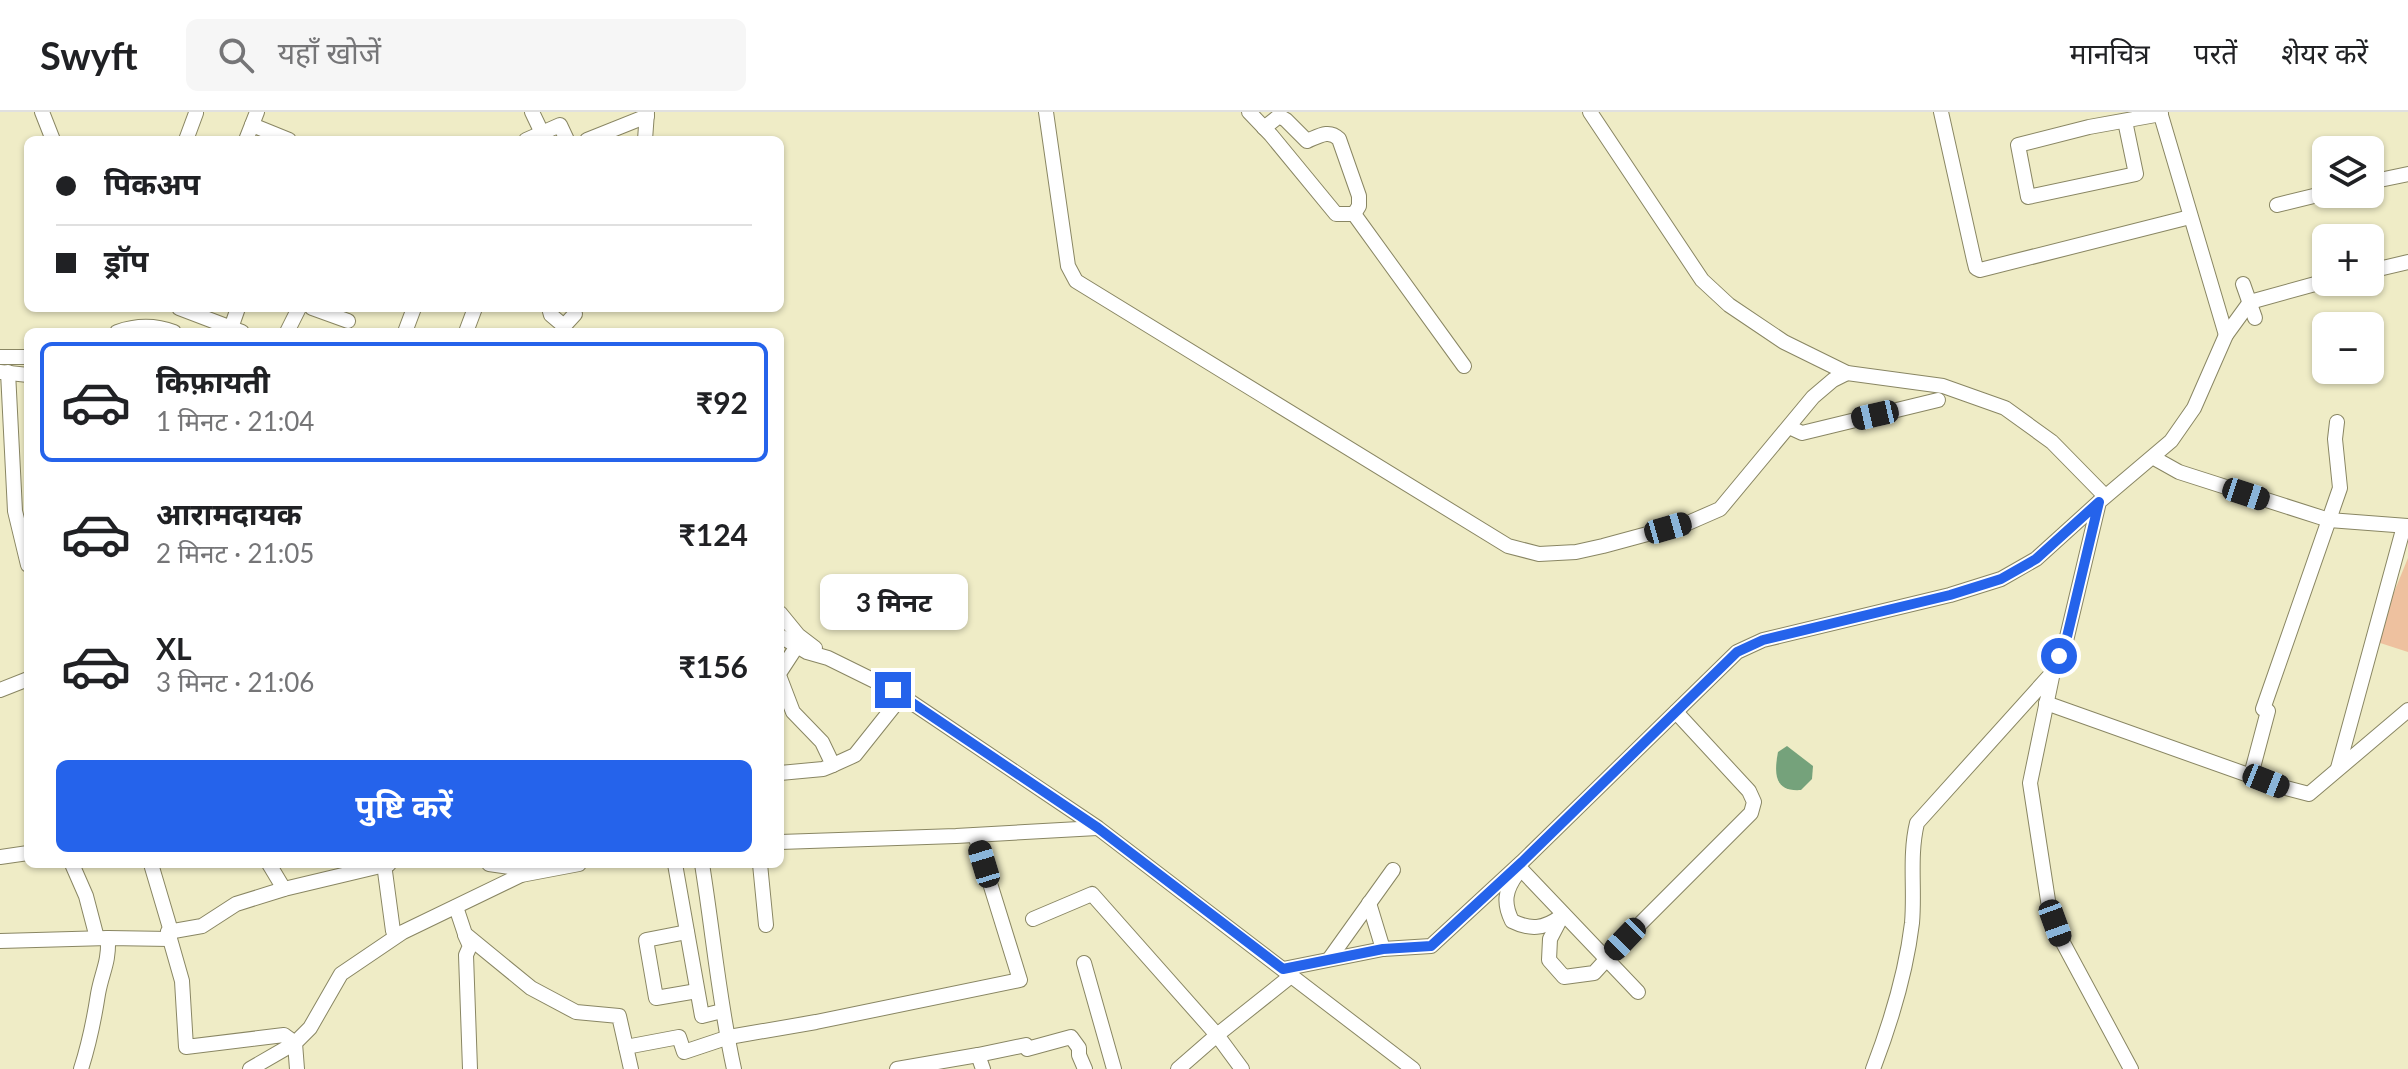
<!DOCTYPE html>
<html lang="hi">
<head>
<meta charset="utf-8">
<style>
	:root { --surface:#fff; --page:#f6f6f6; --text:#202124; --muted:#757577; --line:#e0e0e0; --accent:#2563eb }
	body { margin:0; font-family:Lato,"Noto Sans Devanagari",sans-serif; background:var(--page); color:var(--text); height:100vh; display:flex; flex-direction:column; font-size:30px; white-space:nowrap }
	* { box-sizing:border-box; margin:0 }
	p { font-size:26px; color:var(--muted) }
	.icon { flex:none; width:44px; height:44px; fill:none; stroke:currentColor; stroke-width:2; stroke-linecap:round; stroke-linejoin:round }
	.map { position:relative; flex:1; overflow:hidden }
	.side { position:absolute; left:24px; top:216px; width:760px; height:540px; display:flex; flex-direction:column; background:var(--surface); border-radius:12px; box-shadow:0 2px 6px #0004 }
	.side>* { flex:none }
	.banner { position:absolute; left:24px; top:24px; width:760px; height:176px; border-radius:12px; box-shadow:0 2px 6px #0004; display:grid; align-content:center; height:176px; padding:0 32px; background:var(--surface) }
	.tools { position:absolute; left:2312px; top:24px; display:grid; gap:16px }
	.tools a { display:grid; place-items:center; width:72px; height:72px; border-radius:12px; background:var(--surface); box-shadow:0 2px 6px #0004; font-size:40px }
	.end { position:absolute; width:36px; height:36px; margin:-18px; border:10px solid #2563eb; background:#fff; box-shadow:0 0 0 4px #fff }
	.from { border-radius:50% }
	.bubble { position:absolute; height:56px; border-radius:12px; background:var(--surface); box-shadow:0 2px 6px #0004; font-size:26px; font-weight:700; line-height:56px; text-align:center }
	.car { position:absolute; width:24px; height:48px; margin:-24px -12px; border-radius:10px; box-shadow:0 0 6px 2px #0007; background:linear-gradient(#222 24%,#8ab4d8 0 40%,#222 0 76%,#8ab4d8 0 86%,#222 0) }
	.banner b { display:flex; align-items:center; gap:28px; height:76px; font-size:30px }
	.banner b+b { border-top:2px solid var(--line) }
	.banner i { width:20px; height:20px; background:var(--text) }
	ul { padding:14px 0 0; list-style:none }
	li { display:flex; align-items:center; gap:24px; height:120px; margin:0 16px 12px; padding:0 16px; border:4px solid transparent; border-radius:12px }
	li div { flex:1 }
	li b { display:block; font-size:30px }
	li em { font-style:normal; font-weight:700 }
	li.current { border-color:var(--accent) }
	li>.icon { width:72px; height:72px; stroke-width:1.5 }
	.primary-button { display:flex; gap:16px; margin-top:auto; padding:16px 32px }
	.primary-button a { flex:1; height:92px; border-radius:12px; background:var(--accent); color:#fff; font-size:32px; font-weight:700; line-height:92px; text-align:center }
	header { display:flex; align-items:center; gap:48px; box-sizing:border-box; height:112px; padding:0 40px; background:var(--surface); border-bottom:2px solid var(--line) }
	header strong { font-size:38px }
	nav { display:flex; gap:44px; margin-inline-start:auto; font-size:28px }
	.search { width:560px; height:72px; background:var(--page); display:flex; align-items:center; gap:20px; box-sizing:border-box; padding:0 28px; border-radius:12px; color:var(--muted); font-size:30px }
	.map>svg:first-child { display:block }
	.green { fill:#eec19f }
	.water { fill:#75a27b }
	.lines { fill:none; stroke-linecap:round; stroke-linejoin:round }
	.minor-casing { stroke:#898663; stroke-width:16 }
	.minor { stroke:#fff; stroke-width:14 }
	.route { stroke:#2563eb; stroke-width:10 }
</style>
</head>
<body>
<header>
<strong>Swyft</strong>
<div class="search"><svg class="icon" aria-label="search" viewBox="0 0 24 24"><circle cx="10" cy="10" r="6"/><path d="M15 15l6 6"/></svg>यहाँ खोजें</div>
<nav><a>मानचित्र</a><a>परतें</a><a>शेयर करें</a></nav>
</header>
<div class="map">
<svg width="2408" height="957" viewBox="0 0 2408 957">
	<rect width="100%" height="100%" fill="#efecc6"/>
	<path class="green" d="M 2408,446 L 2408,540 L 2374,529 Z"/>
	<path class="water" d="M 1787,634 L 1813,654 L 1812,667 L 1801,678 C 1774,680 1774,661 1778,640 Z"/>
	<g class="lines">
		<defs>
			<g id="minor">
				<path d="M 42,0 L 53,28"/>
				<path d="M 532,0 L 542,21"/>
				<path d="M 1046,0 L 1068,154 L 1076,169 L 1508,434 L 1539,442 L 1576,440 L 1603,434 L 1688,411 L 1720,397 L 1813,285 L 1833,268 L 1847,261"/>
				<path d="M 1249,0 L 1271,23 L 1336,102 L 1354,102 L 1464,254"/>
				<path d="M 1590,0 L 1702,168 L 1729,193 L 1784,230 L 1847,261 L 1943,274 L 2005,296 L 2052,330 L 2105,384"/>
				<path d="M 1941,0 L 1974,148 L 1976,156 L 1980,158 L 2190,105"/>
				<path d="M 2160,0 L 2226,223"/>
				<path d="M 2125,9 L 2136,62 L 2028,85 L 2018,33 L 2089,15 L 2161,2"/>
				<path d="M 252,13 L 289,28"/>
				<path d="M 1264,16 L 1279,4 L 1286,8 L 1307,29 C 1319,24 1329,17 1339,27 L 1359,84 L 1359,94 L 1354,102"/>
				<path d="M 186,28 L 196,1"/>
				<path d="M 246,28 L 257,0"/>
				<path d="M 526,28 L 560,13 L 567,28"/>
				<path d="M 587,28 L 647,4"/>
				<path d="M 645,28 L 647,0"/>
				<path d="M 2370,70 L 2408,62"/>
				<path d="M 2277,93 L 2326,81"/>
				<path d="M 2370,159 L 2408,150"/>
				<path d="M 2243,172 L 2255,206"/>
				<path d="M 179,196 L 242,220"/>
				<path d="M 312,196 L 348,209"/>
				<path d="M 549,196 L 551,203 L 564,214 L 575,202"/>
				<path d="M 231,216 L 238,196"/>
				<path d="M 117,220 C 137,213 155,213 174,220"/>
				<path d="M 287,220 L 299,196"/>
				<path d="M 405,220 L 414,196"/>
				<path d="M 466,220 L 475,196"/>
				<path d="M 0,245 L 28,245"/>
				<path d="M 0,260 L 28,263"/>
				<path d="M 8,260 L 15,399 L 28,453"/>
				<path d="M 1789,315 L 1802,321 L 1938,288"/>
				<path d="M 2154,346 L 2179,360 L 2329,408 L 2408,414"/>
				<path d="M 780,501 L 798,523 L 815,536"/>
				<path d="M 780,524 L 807,540 L 828,546 L 893,578 L 1098,716 L 1413,957"/>
				<path d="M 780,560 L 797,534"/>
				<path d="M 2053,560 L 2030,671 L 2049,795 L 2061,827 L 2131,957"/>
				<path d="M 780,566 L 793,600 L 822,630 L 833,653 L 823,657 L 780,661"/>
				<path d="M 0,578 L 28,567"/>
				<path d="M 2046,591 L 2282,675 L 2309,682 L 2408,598"/>
				<path d="M 2263,597 L 2340,376 L 2335,327 L 2337,310"/>
				<path d="M 833,653 L 855,643 L 902,584"/>
				<path d="M 2338,656 L 2404,414"/>
				<path d="M 2251,663 L 2268,599"/>
				<path d="M 780,730 L 956,724 L 1097,716"/>
				<path d="M 0,745 L 28,741"/>
				<path d="M 72,752 L 86,784 L 97,826"/>
				<path d="M 151,752 L 170,816 L 168,820"/>
				<path d="M 269,752 L 284,777"/>
				<path d="M 384,752 L 393,819"/>
				<path d="M 489,752 L 510,755 L 521,763"/>
				<path d="M 675,752 L 702,904 L 722,899"/>
				<path d="M 702,752 C 713,820 719,890 734,957"/>
				<path d="M 760,752 L 766,813"/>
				<path d="M 1518,754 L 1638,880"/>
				<path d="M 1517,762 C 1505,778 1503,791 1512,809 C 1530,818 1544,817 1560,805"/>
				<path d="M 1369,791 L 1383,837"/>
				<path d="M 456,795 L 465,822 L 531,876 L 576,900 L 619,904 L 631,957"/>
				<path d="M 1563,802 L 1550,827 L 1549,848 L 1564,865 L 1594,861 L 1625,827 L 1751,701 L 1754,690 L 1749,679 L 1676,600"/>
				<path d="M 1033,807 L 1092,782 L 1217,923 L 1291,864"/>
				<path d="M 687,820 L 646,828 L 656,886 L 697,879"/>
				<path d="M 465,823 L 470,834 L 466,843 L 470,957"/>
				<path d="M 170,827 L 182,869 L 186,935 L 284,923 L 295,931 L 250,957"/>
				<path d="M 0,829 L 108,826 L 170,827 L 168,820 L 202,814 L 236,792 L 284,777 L 389,752"/>
				<path d="M 1330,846 L 1393,758"/>
				<path d="M 1084,851 L 1114,957"/>
				<path d="M 1283,857 L 1383,837 L 1431,834 L 1522,750 L 1737,540 L 1763,528 L 1950,483 L 2001,467 L 2036,447 L 2099,390"/>
				<path d="M 626,935 L 679,925 L 684,940 L 729,925 L 816,910 L 1020,868 L 975,723"/>
				<path d="M 1027,937 L 1071,925 L 1079,936 L 1079,943 L 1085,957"/>
				<path d="M 978,943 L 1026,933"/>
				<path d="M 81,957 C 89,932 94,908 98,882 C 102,859 109,852 108,826"/>
				<path d="M 297,957 L 295,931 L 310,916 L 341,862 L 403,820 L 521,763 L 579,752"/>
				<path d="M 897,957 L 978,943 L 983,957"/>
				<path d="M 1178,957 L 1217,923 L 1242,957"/>
				<path d="M 1873,957 C 1891,910 1906,861 1912,811 C 1915,778 1909,744 1917,711 L 2053,560 L 2066,529 L 2099,390 L 2171,329 L 2194,296 L 2226,223 L 2250,190 L 2326,169"/>
			</g>
		</defs>
		<use href="#minor" class="minor-casing"/>
		<use href="#minor" class="minor"/>
	</g>
	<g class="lines">
		<path class="route" d="M 893,578 L 1098,716 L 1283,857 L 1383,837 L 1431,834 L 1522,750 L 1737,540 L 1763,528 L 1950,483 L 2001,467 L 2036,447 L 2099,390 L 2066,529 L 2059,544"/>
	</g>
</svg>
<div class="tools">
<a><svg class="icon" aria-label="layers" viewBox="0 0 24 24"><path d="M12 4l9 5-9 5-9-5zM3 14l9 5 9-5"/></svg></a>
<a>+</a>
<a>−</a>
</div>
<i class="end from" style="left:2059px;top:544px"></i>
<i class="end" style="left:893px;top:578px"></i>
<div class="bubble" style="left:820px;top:462px;width:148px">3 मिनट</div>
<i class="car" style="left:1875px;top:303px;rotate:257deg"></i>
<i class="car" style="left:2246px;top:382px;rotate:108deg"></i>
<i class="car" style="left:1668px;top:416px;rotate:74deg"></i>
<i class="car" style="left:2266px;top:669px;rotate:112deg"></i>
<i class="car" style="left:984px;top:752px;rotate:343deg"></i>
<i class="car" style="left:2055px;top:811px;rotate:160deg"></i>
<i class="car" style="left:1625px;top:827px;rotate:224deg"></i>
<div class="banner">
<b><i class="from"></i>पिकअप</b>
<b><i></i>ड्रॉप</b>
</div>
<section class="side">
<ul>
<li class="current"><svg class="icon" aria-label="car" viewBox="0 0 24 24"><path d="M5 17H2v-5l4-1 3-4h7l3 4 3 1v5h-3M9 17h6M6 11h13"/><circle cx="7" cy="17" r="2"/><circle cx="17" cy="17" r="2"/></svg><div><b>किफ़ायती</b><p>1 मिनट · 21:04</p></div><em>₹92</em></li>
<li><svg class="icon" aria-label="car" viewBox="0 0 24 24"><path d="M5 17H2v-5l4-1 3-4h7l3 4 3 1v5h-3M9 17h6M6 11h13"/><circle cx="7" cy="17" r="2"/><circle cx="17" cy="17" r="2"/></svg><div><b>आरामदायक</b><p>2 मिनट · 21:05</p></div><em>₹124</em></li>
<li><svg class="icon" aria-label="car" viewBox="0 0 24 24"><path d="M5 17H2v-5l4-1 3-4h7l3 4 3 1v5h-3M9 17h6M6 11h13"/><circle cx="7" cy="17" r="2"/><circle cx="17" cy="17" r="2"/></svg><div><b>XL</b><p>3 मिनट · 21:06</p></div><em>₹156</em></li>
</ul>
<div class="primary-button"><a>पुष्टि करें</a></div>
</section>
</div>
</body>
</html>
